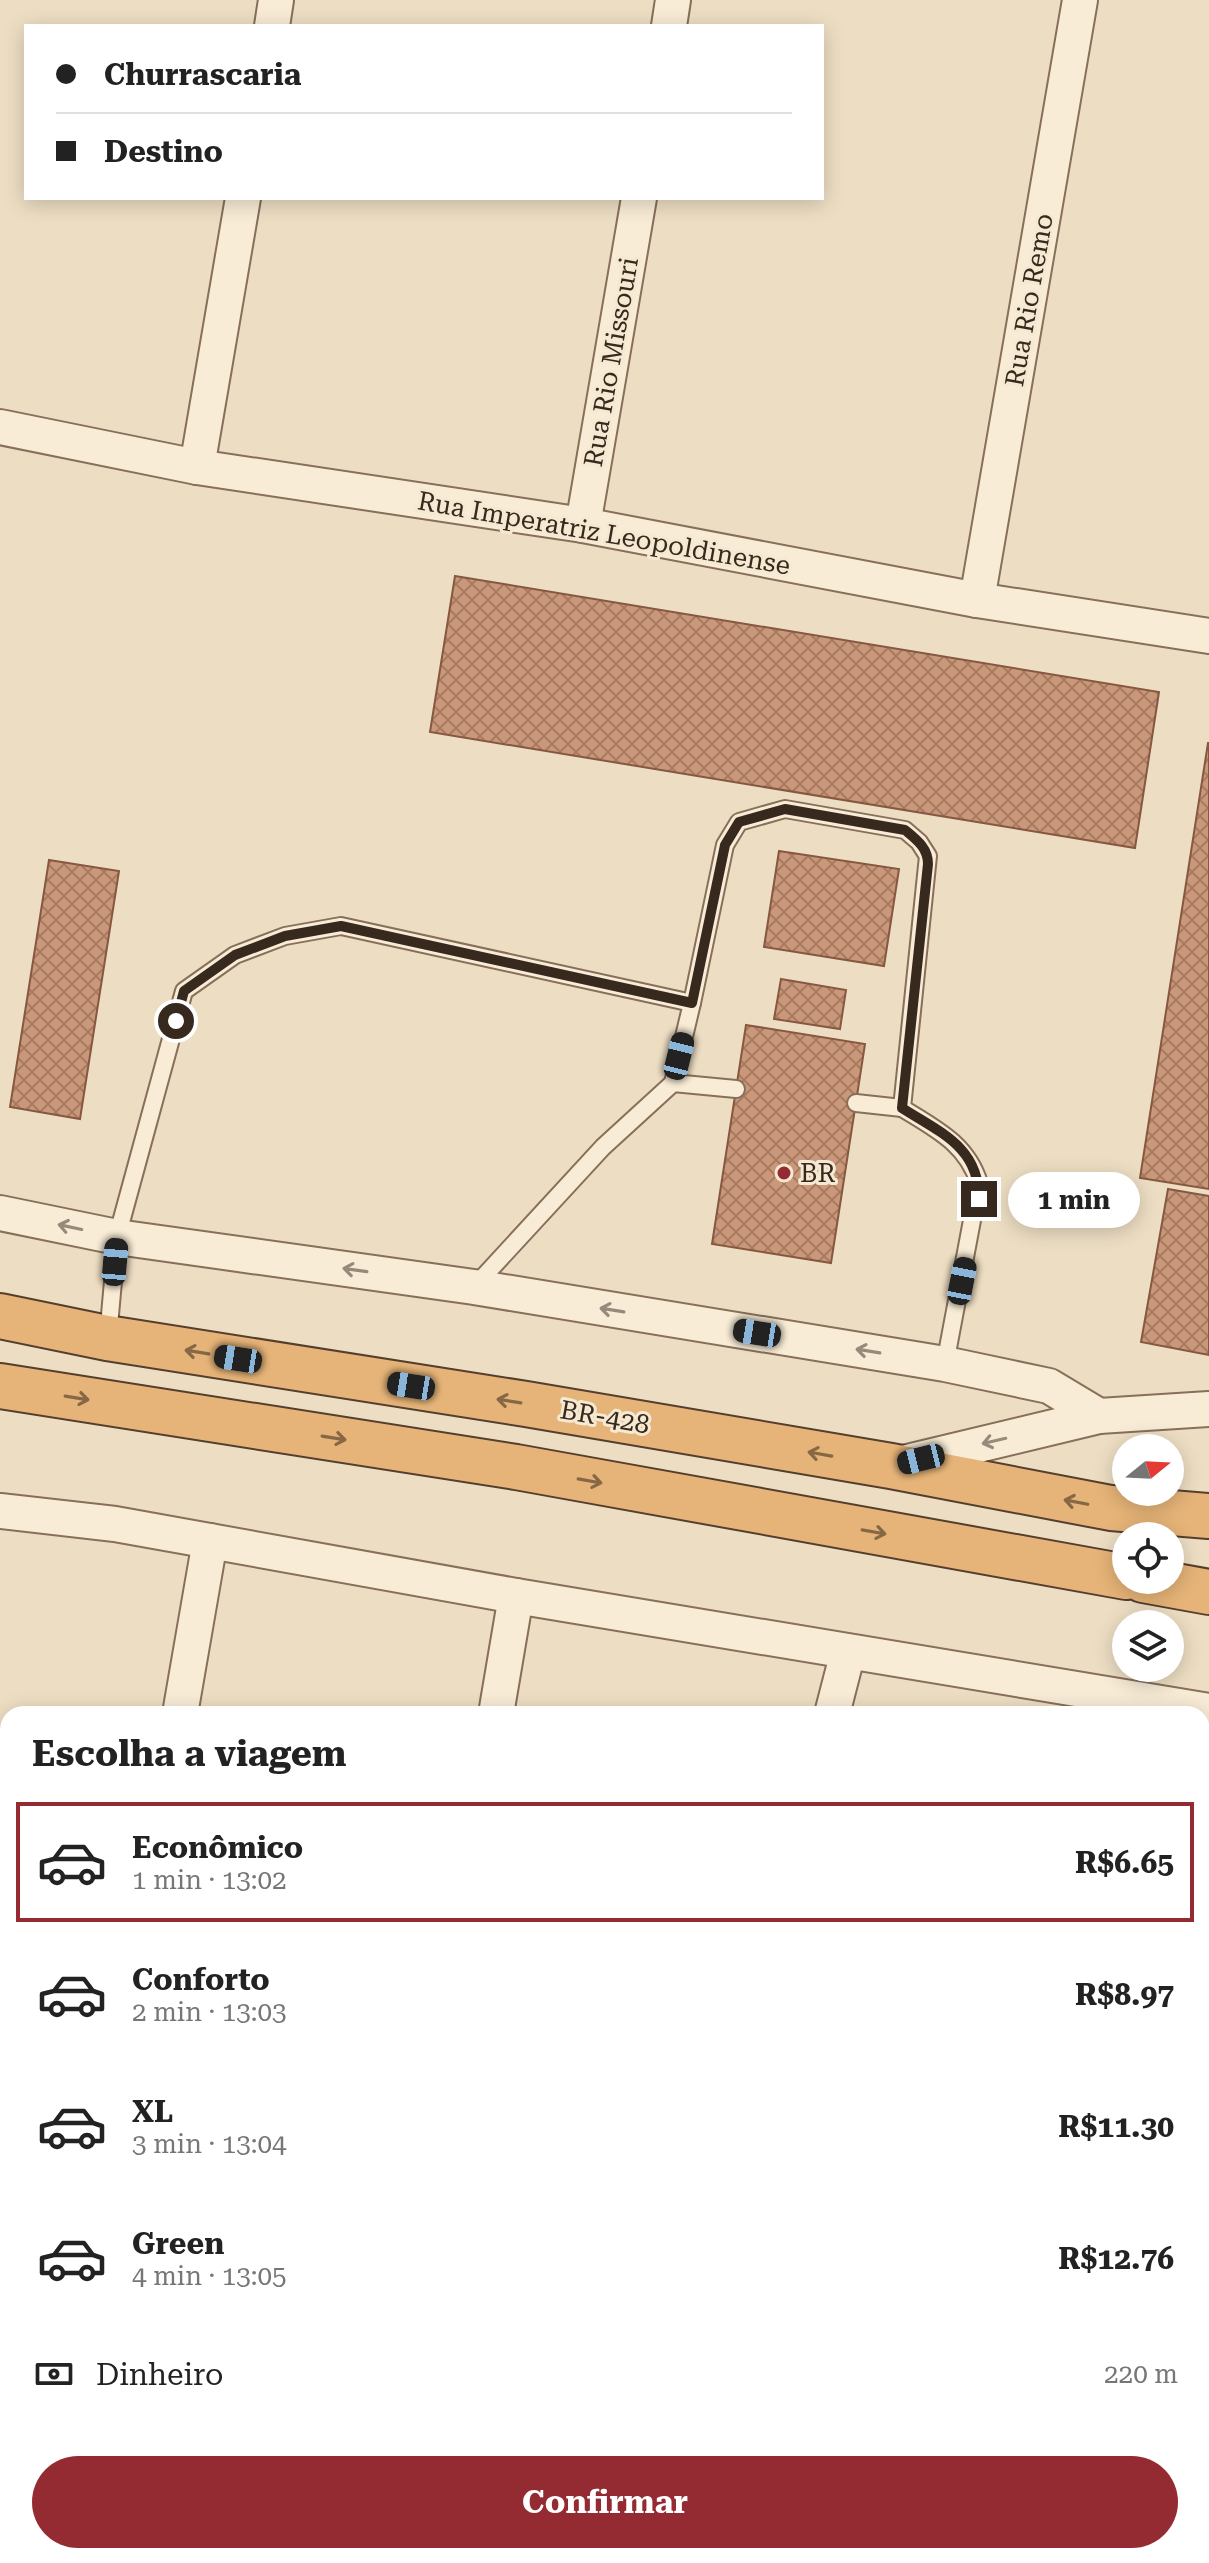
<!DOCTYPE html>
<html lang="pt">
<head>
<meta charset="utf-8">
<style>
	:root { --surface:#fff; --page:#f2f2f2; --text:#222; --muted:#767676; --line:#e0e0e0; --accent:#952b32 }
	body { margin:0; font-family:"Roboto Serif",serif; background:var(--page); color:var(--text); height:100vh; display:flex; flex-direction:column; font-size:30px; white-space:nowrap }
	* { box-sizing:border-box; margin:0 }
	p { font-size:26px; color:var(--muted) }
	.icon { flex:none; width:44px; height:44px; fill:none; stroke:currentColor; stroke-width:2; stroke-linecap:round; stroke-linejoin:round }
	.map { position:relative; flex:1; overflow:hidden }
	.sheet { position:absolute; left:0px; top:1706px; width:1210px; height:858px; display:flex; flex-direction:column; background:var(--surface); border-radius:24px 24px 0 0; box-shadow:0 4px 20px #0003 }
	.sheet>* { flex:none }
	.banner { position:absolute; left:24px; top:24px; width:800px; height:176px; border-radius:0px; box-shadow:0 4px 20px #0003; display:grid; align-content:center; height:176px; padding:0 32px; background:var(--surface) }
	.needle { width:52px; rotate:72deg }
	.controls { position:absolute; left:1112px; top:1434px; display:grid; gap:16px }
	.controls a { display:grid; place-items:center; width:72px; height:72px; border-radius:50%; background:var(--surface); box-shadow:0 4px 20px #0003; font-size:40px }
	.end { position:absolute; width:36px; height:36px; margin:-18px; border:10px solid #37291e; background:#fff; box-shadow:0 0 0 4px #fff }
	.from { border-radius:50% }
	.bubble { position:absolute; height:56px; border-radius:28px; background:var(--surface); box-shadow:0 4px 20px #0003; font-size:26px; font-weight:700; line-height:56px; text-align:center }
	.car { position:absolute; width:24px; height:48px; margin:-24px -12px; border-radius:10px; box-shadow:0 0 6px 2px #0007; background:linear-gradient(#222 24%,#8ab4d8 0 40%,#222 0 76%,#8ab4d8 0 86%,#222 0) }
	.banner b { display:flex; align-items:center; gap:28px; height:76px; font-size:30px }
	.banner b+b { border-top:2px solid var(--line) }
	.banner i { width:20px; height:20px; background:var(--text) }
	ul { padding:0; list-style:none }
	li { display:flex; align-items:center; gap:24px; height:120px; margin:0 16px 12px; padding:0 16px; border:4px solid transparent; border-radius:0px }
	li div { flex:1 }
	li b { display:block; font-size:30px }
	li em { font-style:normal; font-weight:700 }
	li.active { border-color:var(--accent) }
	li>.icon { width:72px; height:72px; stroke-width:1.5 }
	h2 { padding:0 32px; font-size:36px; line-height:96px }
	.pay { display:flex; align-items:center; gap:20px; height:88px; padding:0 32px; font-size:30px }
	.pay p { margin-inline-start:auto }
	.primary-button { display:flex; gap:16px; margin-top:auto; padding:16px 32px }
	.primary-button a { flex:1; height:92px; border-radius:48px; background:var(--accent); color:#fff; font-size:32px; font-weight:700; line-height:92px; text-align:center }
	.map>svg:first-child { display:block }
	.building { fill:url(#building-cross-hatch); stroke:#865840; stroke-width:2 }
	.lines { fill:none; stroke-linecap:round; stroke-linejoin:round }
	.service-casing { stroke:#876f5a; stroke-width:20 }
	.minor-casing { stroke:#876f5a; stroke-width:38 }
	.trunk-casing { stroke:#553e2e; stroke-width:48 }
	.service { stroke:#f8ecd6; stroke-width:16 }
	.minor { stroke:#f8ecd6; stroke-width:34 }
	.trunk { stroke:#e6b478; stroke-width:44 }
	.oneway { stroke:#988a7a }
	.oneway2 { stroke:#866846 }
	.route { stroke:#37291e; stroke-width:10 }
	.poi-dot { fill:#952b32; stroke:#f5e9d2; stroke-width:3 }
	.labels { text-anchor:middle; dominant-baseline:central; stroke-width:6; stroke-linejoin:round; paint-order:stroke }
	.street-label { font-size:26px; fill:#37291e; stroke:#f5e9d2 }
	.poi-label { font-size:26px; fill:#37291e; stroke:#f5e9d2; text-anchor:start }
</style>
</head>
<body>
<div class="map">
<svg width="1209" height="2563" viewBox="0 0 1209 2563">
	<defs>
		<pattern id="building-cross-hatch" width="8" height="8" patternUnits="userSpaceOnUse" patternTransform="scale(2)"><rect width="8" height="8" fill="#cb9779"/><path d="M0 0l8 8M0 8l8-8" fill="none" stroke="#a67b63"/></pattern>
	</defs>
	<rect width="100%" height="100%" fill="#eddec3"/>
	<g class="building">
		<path d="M 455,576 L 1159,692 L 1135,848 L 430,732 Z"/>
		<path d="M 1208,743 L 1209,743 L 1209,1189 L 1140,1178 Z"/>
		<path d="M 779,851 L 899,869 L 884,966 L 764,947 Z"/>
		<path d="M 49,860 L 119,871 L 80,1119 L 10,1107 Z"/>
		<path d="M 781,979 L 846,990 L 840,1029 L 774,1019 Z"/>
		<path d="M 746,1025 L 865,1044 L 831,1263 L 712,1244 Z"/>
		<path d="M 1168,1189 L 1209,1196 L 1209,1355 L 1141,1342 Z"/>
	</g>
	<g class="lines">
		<defs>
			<g id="service">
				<path d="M 692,1003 L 673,1083 L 736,1089"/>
				<path d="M 856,1103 L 902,1108"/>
				<path d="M 474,1287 L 603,1147 L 673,1083"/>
				<path d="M 108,1337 L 117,1237 L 184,991 L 235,955 L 285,936 L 341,926 L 692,1003 L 725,845 L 739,822 L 785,809 L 905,830 L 919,842 L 928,856 L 902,1108 C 936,1129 967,1144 979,1183 L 945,1364"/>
			</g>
			<g id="minor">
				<path d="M 272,26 L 276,0"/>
				<path d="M 669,26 L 673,0"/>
				<path d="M 0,427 L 197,467 L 583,525 L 977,600 L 1209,636"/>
				<path d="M 197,467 L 243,198"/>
				<path d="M 583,525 L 639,198"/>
				<path d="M 977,600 L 1080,0"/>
				<path d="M 0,1213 L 117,1237 L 474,1287 L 945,1364 L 1049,1386 L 1099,1416"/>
				<path d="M 899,1464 L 1099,1416 L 1209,1409"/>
				<path d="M 0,1511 L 115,1524 L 516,1596 L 1209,1711"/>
				<path d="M 180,1714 L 210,1541"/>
				<path d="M 496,1714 L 516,1596"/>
				<path d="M 832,1714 L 848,1652"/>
				<path d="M 30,2563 L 31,2556"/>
				<path d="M 351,2563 L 352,2556"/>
				<path d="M 685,2563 L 686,2556"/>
				<path d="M 1038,2563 L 1039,2556"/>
			</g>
			<g id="trunk">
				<path d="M 0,1316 L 107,1338 L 526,1404 L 891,1466 L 1111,1508 L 1209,1516"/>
				<path d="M 0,1386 L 516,1467 L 1126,1577"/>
				<path d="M 1143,1580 L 1209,1592"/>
			</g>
		</defs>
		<use href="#service" class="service-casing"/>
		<use href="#minor" class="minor-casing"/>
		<use href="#trunk" class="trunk-casing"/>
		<use href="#service" class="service"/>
		<use href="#minor" class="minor"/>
		<use href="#trunk" class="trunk"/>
	</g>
	<defs><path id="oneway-shaft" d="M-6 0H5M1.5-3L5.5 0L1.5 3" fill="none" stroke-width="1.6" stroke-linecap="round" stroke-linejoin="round" transform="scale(2)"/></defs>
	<g class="oneway">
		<use href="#oneway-shaft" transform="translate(70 1227) rotate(-168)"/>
		<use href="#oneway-shaft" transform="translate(355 1270) rotate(-172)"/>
		<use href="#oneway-shaft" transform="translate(612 1310) rotate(-171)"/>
		<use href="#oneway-shaft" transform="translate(868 1351) rotate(-171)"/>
		<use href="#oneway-shaft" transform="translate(994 1441) rotate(167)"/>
	</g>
	<g class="oneway2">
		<use href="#oneway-shaft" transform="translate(197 1352) rotate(-171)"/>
		<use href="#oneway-shaft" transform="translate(77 1398) rotate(9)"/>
		<use href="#oneway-shaft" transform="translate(509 1401) rotate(-171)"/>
		<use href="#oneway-shaft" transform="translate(334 1438) rotate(9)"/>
		<use href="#oneway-shaft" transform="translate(820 1454) rotate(-170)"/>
		<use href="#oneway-shaft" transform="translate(590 1481) rotate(10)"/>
		<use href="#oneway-shaft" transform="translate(1076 1502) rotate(-169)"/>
		<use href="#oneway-shaft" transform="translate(874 1532) rotate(10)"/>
	</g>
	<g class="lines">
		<path class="route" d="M 176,1021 L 184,991 L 235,955 L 285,936 L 341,926 L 692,1003 L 725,845 L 739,822 L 785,809 L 905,830 C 917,840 928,848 928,864 L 902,1108 C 941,1133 979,1147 979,1199"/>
	</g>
	<circle class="poi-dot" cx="784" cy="1173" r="8"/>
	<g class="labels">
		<g class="street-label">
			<text transform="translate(1029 300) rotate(-80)">Rua Rio Remo</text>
			<text transform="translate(611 362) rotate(-80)">Rua Rio Missouri</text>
			<text transform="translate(604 533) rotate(10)">Rua Imperatriz Leopoldinense</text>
			<text transform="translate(605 1417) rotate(10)">BR-428</text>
		</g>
		<g class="poi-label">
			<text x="800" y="1173">BR</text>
		</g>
	</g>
</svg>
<div class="controls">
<a><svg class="needle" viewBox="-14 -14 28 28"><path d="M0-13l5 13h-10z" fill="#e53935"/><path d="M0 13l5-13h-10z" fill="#767676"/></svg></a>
<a><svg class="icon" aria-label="locate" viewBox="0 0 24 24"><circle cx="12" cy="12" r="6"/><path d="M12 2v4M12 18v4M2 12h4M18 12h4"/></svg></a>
<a><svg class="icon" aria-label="layers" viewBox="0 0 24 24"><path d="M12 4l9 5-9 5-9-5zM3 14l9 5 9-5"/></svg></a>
</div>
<i class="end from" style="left:176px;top:1021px"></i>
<i class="end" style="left:979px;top:1199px"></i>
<div class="bubble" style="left:1008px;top:1172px;width:132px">1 min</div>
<i class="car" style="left:679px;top:1056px;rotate:14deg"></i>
<i class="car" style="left:115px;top:1262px;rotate:5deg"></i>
<i class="car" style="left:962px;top:1281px;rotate:11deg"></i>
<i class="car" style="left:757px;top:1333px;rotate:279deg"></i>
<i class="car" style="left:238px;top:1359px;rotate:279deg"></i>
<i class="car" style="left:411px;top:1386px;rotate:279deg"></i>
<i class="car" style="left:921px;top:1459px;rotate:256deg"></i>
<div class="banner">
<b><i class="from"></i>Churrascaria</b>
<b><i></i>Destino</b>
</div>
<section class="sheet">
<h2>Escolha a viagem</h2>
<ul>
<li class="active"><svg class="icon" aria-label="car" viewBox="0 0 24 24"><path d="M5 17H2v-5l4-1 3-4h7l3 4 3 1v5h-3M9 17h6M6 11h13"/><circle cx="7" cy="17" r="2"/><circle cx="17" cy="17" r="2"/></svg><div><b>Econômico</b><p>1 min · 13:02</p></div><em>R$6.65</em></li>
<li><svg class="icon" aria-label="car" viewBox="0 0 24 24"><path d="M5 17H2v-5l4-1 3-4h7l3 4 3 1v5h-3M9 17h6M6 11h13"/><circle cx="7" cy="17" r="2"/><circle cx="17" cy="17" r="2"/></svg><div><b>Conforto</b><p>2 min · 13:03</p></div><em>R$8.97</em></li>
<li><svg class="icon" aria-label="car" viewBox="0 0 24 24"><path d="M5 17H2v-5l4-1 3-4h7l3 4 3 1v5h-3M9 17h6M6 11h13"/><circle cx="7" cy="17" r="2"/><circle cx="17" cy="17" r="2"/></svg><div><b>XL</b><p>3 min · 13:04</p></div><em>R$11.30</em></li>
<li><svg class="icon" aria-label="car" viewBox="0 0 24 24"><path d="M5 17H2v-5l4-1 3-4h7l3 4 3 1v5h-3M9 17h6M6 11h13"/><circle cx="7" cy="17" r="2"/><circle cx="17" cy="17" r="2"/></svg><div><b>Green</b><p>4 min · 13:05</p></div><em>R$12.76</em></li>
</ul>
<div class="pay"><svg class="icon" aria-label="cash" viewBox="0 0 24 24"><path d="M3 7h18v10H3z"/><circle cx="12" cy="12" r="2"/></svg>Dinheiro<p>220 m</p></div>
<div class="primary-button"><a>Confirmar</a></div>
</section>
</div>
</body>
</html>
